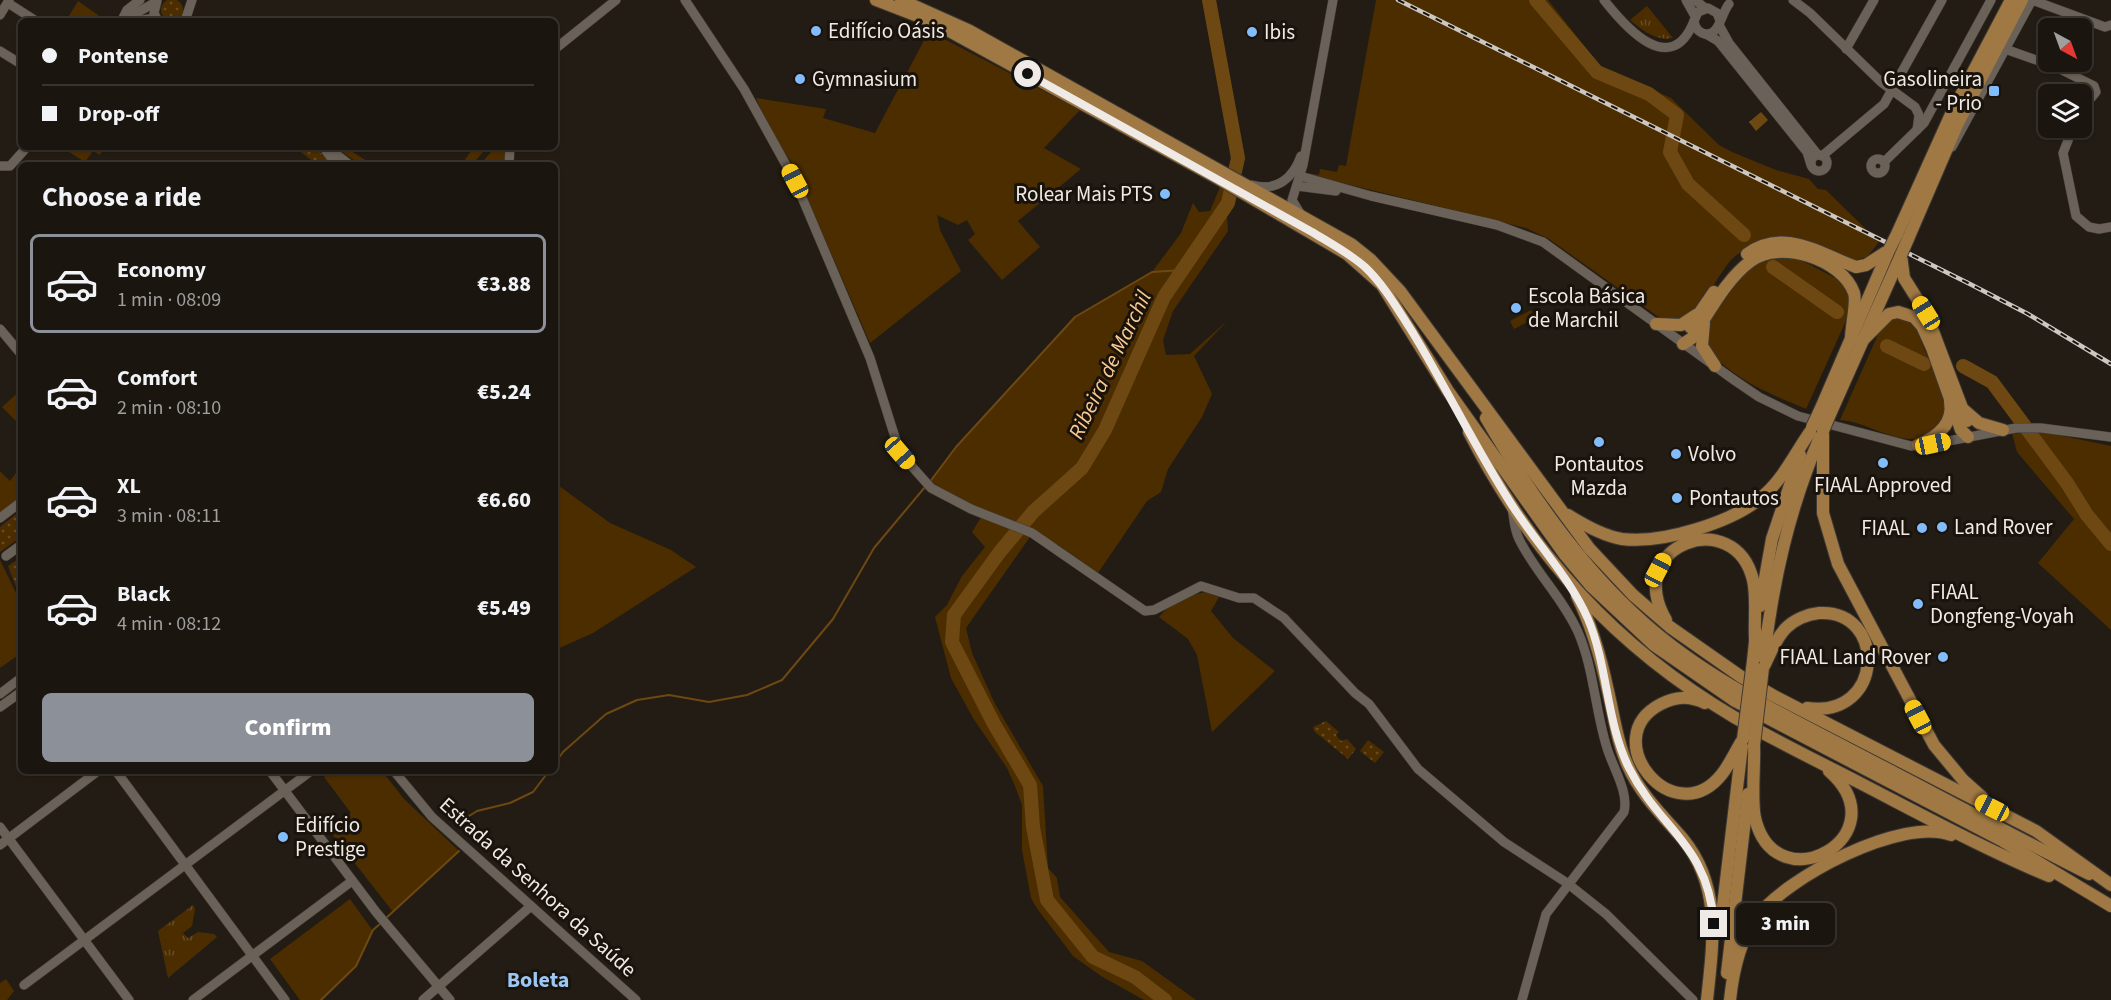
<!DOCTYPE html>
<html lang="en">
<head>
<meta charset="utf-8">
<style>
	:root { --surface:#1a150f; --page:#27221d; --text:#f1f3f6; --muted:#9f9f9e; --line:#38342f; --accent:#8c9099 }
	body { margin:0; font-family:"Source Sans 3",sans-serif; background:var(--page); color:var(--text); height:100vh; display:flex; flex-direction:column; font-size:22px; white-space:nowrap }
	* { box-sizing:border-box; margin:0 }
	p { font-size:20px; color:var(--muted) }
	.icon { flex:none; width:33px; height:33px; fill:none; stroke:currentColor; stroke-width:2; stroke-linecap:round; stroke-linejoin:round }
	.map { position:relative; flex:1; overflow:hidden }
	.side { position:absolute; left:18px; top:162px; width:540px; height:612px; display:flex; flex-direction:column; background:var(--surface); border-radius:9px; box-shadow:0 2px 4px #0004,0 0 0 2px var(--line) }
	.side>* { flex:none }
	.guide { position:absolute; left:18px; top:18px; width:540px; height:132px; border-radius:9px; box-shadow:0 2px 4px #0004,0 0 0 2px var(--line); display:grid; align-content:center; height:132px; padding:0 24px; background:var(--surface) }
	.needle { width:39px; rotate:139deg }
	.fabs { position:absolute; left:2038px; top:18px; display:grid; gap:12px }
	.fabs a { display:grid; place-items:center; width:54px; height:54px; border-radius:9px; background:var(--surface); box-shadow:0 2px 4px #0004,0 0 0 2px var(--line); font-size:30px }
	.end { position:absolute; width:27px; height:27px; margin:-14px; border:8px solid #efeae5; background:#111; box-shadow:0 0 0 3px #111 }
	.from { border-radius:50% }
	.bubble { position:absolute; height:42px; border-radius:9px; background:var(--surface); box-shadow:0 2px 4px #0004,0 0 0 2px var(--line); font-size:20px; font-weight:800; line-height:42px; text-align:center }
	.car { position:absolute; width:18px; height:36px; margin:-18px -9px; border-radius:8px; box-shadow:0 0 4px 2px #0007; background:linear-gradient(#f5c518 24%,#345 0 40%,#f5c518 0 76%,#345 0 86%,#f5c518 0) }
	.guide b { display:flex; align-items:center; gap:21px; height:57px; font-size:22px }
	.guide b+b { border-top:2px solid var(--line) }
	.guide i { width:15px; height:15px; background:var(--text) }
	ul { padding:0; list-style:none }
	li { display:flex; align-items:center; gap:18px; height:99px; margin:0 12px 9px; padding:0 12px; border:3px solid transparent; border-radius:9px }
	li div { flex:1 }
	li b { display:block; font-size:22px }
	li em { font-style:normal; font-weight:800 }
	li.active { border-color:var(--accent) }
	li>.icon { width:54px; height:54px; stroke-width:1.5 }
	h2 { padding:0 24px; font-size:27px; line-height:72px }
	.primary-button { display:flex; gap:12px; margin-top:auto; padding:12px 24px }
	.primary-button a { flex:1; height:69px; border-radius:9px; background:var(--accent); color:#fff; font-size:24px; font-weight:800; line-height:69px; text-align:center }
	.map>svg:first-child { display:block }
	.grass { fill:#4c2d00 }
	.park { fill:url(#park-tufts) }
	.garden { fill:url(#garden-dots) }
	.water { fill:url(#water-ripples) }
	.lines { fill:none; stroke-linecap:round; stroke-linejoin:round }
	.stream { stroke:#6e4812; stroke-width:2 }
	.river { stroke:#6e4812; stroke-width:14 }
	.minor-casing { stroke:#3e3934; stroke-width:10 }
	.major-casing { stroke:#3e3934; stroke-width:14 }
	.minor { stroke:#6a6158; stroke-width:9 }
	.major { stroke:#a07844; stroke-width:12 }
	.rail-casing { stroke:#cdc7c2; stroke-width:4.5 }
	.rail { stroke:#19130c; stroke-width:2; stroke-dasharray:7; stroke-linecap:butt }
	.major-bridge-casing { stroke:#3e3934; stroke-width:14; stroke-linecap:butt }
	.major-bridge { stroke:#a07844; stroke-width:12 }
	.route { stroke:#efeae5; stroke-width:8 }
	.poi-dot { fill:#82bcfa; stroke:#19130c; stroke-width:2 }
	.labels { text-anchor:middle; dominant-baseline:central; stroke-width:6; stroke-linejoin:round; paint-order:stroke }
	.poi-label { font-size:21px; fill:#efeae5; stroke:#19130c; text-anchor:start }
	.street-label { font-size:21px; fill:#efeae5; stroke:#19130c }
	.water-label { font-size:22px; font-style:italic; fill:#fbca91; stroke:#19130c }
	.neighbourhood-label { font-size:22px; font-weight:bold; fill:#9cc7f5; stroke:#19130c }
</style>
</head>
<body>
<div class="map">
<svg width="2111" height="1000" viewBox="0 0 2111 1000">
	<defs>
		<pattern id="park-tufts" width="24" height="20" patternUnits="userSpaceOnUse" patternTransform="scale(1.5)"><rect width="24" height="20" fill="#4c2d00"/><path d="M3 7l-1-3M5 7V3M7 7l1-3M15 17l-1-3M17 17v-4M19 17l1-3" fill="none" stroke="#664c25"/></pattern>
		<pattern id="garden-dots" width="8" height="8" patternUnits="userSpaceOnUse" patternTransform="scale(1.5)"><rect width="8" height="8" fill="#4c2d00"/><path d="M2 2h.1M6 6h.1" fill="none" stroke="#664c25" stroke-width="1.8" stroke-linecap="round"/></pattern>
		<pattern id="water-ripples" width="26" height="14" patternUnits="userSpaceOnUse" patternTransform="scale(1.5)"><rect width="26" height="14" fill="#6e4812"/><path d="M2 4q2-2 4 0t4 0M15 11q2-2 4 0t4 0" fill="none" stroke="#836334"/></pattern>
	</defs>
	<rect width="100%" height="100%" fill="#231c14"/>
	<g class="grass">
		<path d="M 1376,0 L 1548,0 L 1601,67 L 1671,98 L 1719,145 L 1732,152 L 1776,170 L 1809,179 L 1818,189 L 1826,190 L 1879,242 L 1867,257 L 1856,260 L 1751,245 C 1744,250 1737,254 1731,260 C 1711,283 1700,324 1663,320 L 1549,239 L 1526,228 L 1310,175 L 1307,173 L 1319,175 L 1320,169 L 1337,172 L 1339,165 L 1346,166 Z"/>
		<path d="M 78,1 L 105,20 L 104,21 L 66,21 Z"/>
		<path d="M 929,31 L 1080,110 L 1044,148 L 1081,169 L 1018,221 L 1040,247 L 1002,280 L 968,240 L 975,234 L 967,220 L 958,225 L 937,215 L 940,230 L 961,271 L 870,343 L 793,165 L 769,128 L 756,98 L 826,109 L 823,118 L 875,133 Z"/>
		<path d="M 61,147 L 105,147 L 100,155 L 93,151 L 85,162 Z"/>
		<path d="M 335,147 L 345,147 L 373,165 L 361,165 Z"/>
		<path d="M 474,147 L 487,147 L 472,165 L 461,165 Z"/>
		<path d="M 495,147 L 507,147 L 506,165 L 480,165 Z"/>
		<path d="M 1220,187 L 1235,197 L 1227,215 L 1228,231 L 1173,311 L 1163,340 L 1166,355 L 1190,354 L 1228,320 L 1194,356 L 1212,394 L 1202,417 L 1168,469 L 1161,492 L 1147,501 L 1098,573 L 1057,544 L 1053,548 L 1032,534 L 966,628 L 972,653 L 995,704 L 1043,786 L 1048,868 L 1057,878 L 1060,897 L 1109,952 L 1142,961 L 1196,1000 L 1144,1000 L 1101,976 L 1073,956 L 1036,907 L 1031,898 L 1022,850 L 1022,805 L 1015,786 L 1007,768 L 973,718 L 951,678 L 935,617 L 947,605 L 962,576 L 985,547 L 972,532 L 983,514 L 927,485 L 956,447 L 1075,317 L 1152,272 L 1181,233 L 1193,203 L 1199,212 L 1210,211 Z"/>
		<path d="M 1783,257 L 1797,258 L 1837,279 L 1849,293 L 1850,312 L 1806,409 C 1780,398 1692,365 1708,325 C 1712,315 1722,304 1729,294 C 1745,273 1755,260 1783,257 Z"/>
		<path d="M 1531,310 L 1535,318 L 1514,329 L 1510,321 Z"/>
		<path d="M 1894,318 L 1905,318 L 1916,329 L 1946,401 C 1946,413 1945,424 1935,431 C 1905,453 1872,422 1840,420 L 1881,328 Z"/>
		<path d="M 21,390 L 21,426 L 2,407 Z"/>
		<path d="M 2012,433 L 2049,433 L 2111,446 L 2111,630 L 2038,563 L 2074,519 L 2017,452 Z"/>
		<path d="M 21,466 L 21,498 L 0,514 L 0,471 L 10,481 Z"/>
		<path d="M 555,483 L 610,523 L 671,550 L 696,567 L 593,633 L 555,650 Z"/>
		<path d="M 0,560 L 21,603 L 21,653 L 0,668 Z"/>
		<path d="M 1205,592 L 1219,597 L 1211,611 L 1233,638 L 1275,671 L 1212,732 L 1197,655 L 1188,639 L 1159,617 C 1169,604 1189,595 1205,592 Z"/>
		<path d="M 333,771 L 382,771 L 404,799 L 459,851 L 393,912 L 329,830 L 351,813 L 324,777 Z"/>
		<path d="M 350,899 L 373,931 L 356,966 L 321,1000 L 300,1000 L 270,959 Z"/>
		<path d="M 6,979 L 14,991 L 7,1000 L 0,1000 L 0,983 Z"/>
	</g>
	<g class="park">
		<path d="M 1647,6 L 1673,38 C 1657,42 1642,30 1630,20 Z"/>
		<path d="M 193,905 L 195,909 L 192,926 L 183,933 L 188,938 L 198,932 L 214,934 L 217,937 L 168,978 L 158,931 Z"/>
	</g>
	<g class="garden">
		<circle cx="172" cy="10" r="11"/>
		<path d="M 294,147 C 310,147 323,149 330,165 L 318,165 Z"/>
		<path d="M 21,510 L 21,537 L 0,552 L 0,527 Z"/>
		<path d="M 21,557 L 21,597 L 20,597 L 8,566 Z"/>
		<path d="M 1326,721 L 1339,732 L 1336,735 L 1341,741 L 1347,739 L 1356,749 L 1348,759 L 1314,731 L 1313,727 Z"/>
		<path d="M 1368,740 L 1384,752 L 1375,763 L 1360,751 Z"/>
	</g>
	<path class="water" d="M 1761,112 L 1768,120 L 1756,131 L 1749,122 Z"/>
	<g class="lines">
		<g class="stream">
			<path d="M 929,483 L 956,447 L 1075,317 L 1152,272 L 1183,270"/>
			<path d="M 555,763 L 563,752 L 606,714 L 637,700 L 669,695 L 709,702 L 747,695 L 782,680 L 833,619 L 874,548 L 925,487"/>
			<path d="M 458,823 L 477,811 L 510,803 L 533,792 L 549,771"/>
			<path d="M 385,919 L 459,851"/>
			<path d="M 321,1000 L 356,966 L 373,930 L 381,923"/>
		</g>
		<g class="river">
			<path d="M 1536,0 L 1597,72 L 1649,94 L 1677,115 L 1670,152 L 1688,184 L 1744,235"/>
			<path d="M 1773,267 L 1837,312"/>
			<path d="M 1887,346 L 1924,364"/>
			<path d="M 1963,366 L 1992,382 L 2067,483 L 2087,515 L 2111,544"/>
			<path d="M 1165,1000 L 1135,977 L 1093,957 L 1047,900 L 1033,827 L 1030,785 L 994,724 L 952,642 L 954,615 L 999,553 L 1033,512 L 1082,468 L 1105,430 L 1164,297 L 1228,203 L 1238,158 L 1209,0"/>
		</g>
		<defs>
			<g id="minor">
				<path d="M 685,0 L 744,89 L 795,181 L 870,358 L 900,453 L 931,488 L 971,509 L 1032,533 L 1145,611 L 1154,610 L 1201,586 L 1239,598 L 1254,598 L 1284,618 L 1355,693 L 1369,704 L 1418,769 L 1504,842 L 1567,883 L 1606,914 L 1693,1000"/>
				<path d="M 1604,0 C 1626,28 1671,79 1694,21"/>
				<path d="M 1686,0 L 1695,16"/>
				<path d="M 1695,0 L 1705,8"/>
				<path d="M 1793,0 L 1810,13 L 1881,82 L 1915,107 L 1919,115 L 1917,130"/>
				<path d="M 157,1 L 154,13 L 158,21"/>
				<path d="M 8,3 L 36,21"/>
				<path d="M 0,15 L 9,0"/>
				<path d="M 122,20 L 127,10 L 140,0"/>
				<path d="M 122,21 L 156,2"/>
				<path d="M 134,21 L 156,18"/>
				<path d="M 185,21 L 192,0"/>
				<path d="M 1720,21 L 1717,13 L 1708,8 L 1698,12 L 1694,21 C 1695,26 1696,30 1702,33 C 1719,40 1721,13 1729,4"/>
				<path d="M 1719,25 L 1729,43 L 1818,155"/>
				<path d="M 1706,34 L 1718,41 L 1807,152 L 1811,165"/>
				<path d="M 555,49 L 616,0"/>
				<path d="M 1846,49 L 1874,0"/>
				<path d="M 2005,49 L 2056,67 L 2094,86 L 2096,92 L 2082,109"/>
				<path d="M 0,51 L 21,64"/>
				<path d="M 2073,128 L 2063,153 L 2076,216 L 2089,227 L 2099,229 L 2111,227"/>
				<path d="M 327,147 L 350,165"/>
				<path d="M 1952,147 L 2032,0 L 2105,27 L 2111,25"/>
				<path d="M 326,151 L 337,165"/>
				<circle cx="1819" cy="163" r="8"/>
				<path d="M 1822,156 L 1884,104 L 1942,0"/>
				<circle cx="1878" cy="166" r="7"/>
				<path d="M 1884,162 L 1924,123 L 1991,0"/>
				<path d="M 509,165 L 510,147"/>
				<path d="M 0,166 L 10,166 L 27,147"/>
				<path d="M 1300,176 L 1371,196 L 1497,225 L 1543,242 L 1734,380 L 1759,397 L 1798,416 L 1911,446 L 1933,444 L 2016,428 L 2041,428 L 2111,437"/>
				<path d="M 1252,185 C 1277,192 1293,178 1301,156"/>
				<path d="M 1297,186 L 1336,191"/>
				<path d="M 1300,213 L 1292,200 L 1303,165 L 1333,0"/>
				<path d="M 0,329 L 21,354"/>
				<path d="M 1512,508 C 1514,518 1514,529 1519,539 C 1535,572 1563,598 1578,632 C 1594,669 1595,710 1607,748 C 1613,768 1629,792 1624,812 L 1546,914 L 1522,1000"/>
				<path d="M 0,518 L 21,502"/>
				<path d="M 6,556 L 21,545"/>
				<path d="M 0,694 L 21,678"/>
				<path d="M 0,707 L 21,692"/>
				<path d="M 116,771 L 285,1000"/>
				<path d="M 270,771 L 376,912 L 450,1000"/>
				<path d="M 394,771 L 432,817 L 636,1000"/>
				<path d="M 0,827 L 129,1000"/>
				<path d="M 0,845 L 98,771"/>
				<path d="M 24,985 L 311,771"/>
				<path d="M 193,1000 L 352,881"/>
				<path d="M 423,1000 L 531,906"/>
			</g>
			<g id="major">
				<path d="M 876,0 L 933,22 L 1219,179 L 1347,254 L 1382,285 L 1448,391 L 1565,555 L 1590,585 L 1654,645 L 1735,701 L 2003,841 L 2111,906"/>
				<path d="M 901,0 L 970,31 L 1351,244 L 1371,260 L 1400,291 L 1589,548 L 1633,595 L 1670,627 L 1740,676 L 1774,696 L 2036,831 L 2111,885"/>
				<path d="M 1897,234 L 1953,110 L 2011,0"/>
				<path d="M 1908,239 L 1958,123 L 2022,0"/>
				<path d="M 1747,254 C 1784,227 1820,254 1856,267 L 1866,265 L 1889,250"/>
				<path d="M 1901,255 L 1904,278 L 1926,313 L 1967,421"/>
				<path d="M 1704,323 L 1702,346 L 1715,366"/>
				<path d="M 1656,324 L 1681,325 L 1696,315"/>
				<path d="M 1690,327 L 1714,292"/>
				<path d="M 1862,341 L 1889,314 L 1898,312 L 1914,317 L 1922,326 L 1932,348 L 1961,430 L 1968,437"/>
				<path d="M 1683,344 L 1692,338 C 1709,313 1726,279 1751,261 C 1780,239 1842,259 1854,293 C 1857,302 1851,327 1851,338"/>
				<path d="M 1821,408 L 1889,250"/>
				<path d="M 1964,410 L 1979,423 L 2003,430"/>
				<path d="M 1831,412 L 1901,255"/>
				<path d="M 1486,418 C 1529,492 1579,565 1643,622 C 1703,676 1776,711 1847,748 C 1928,790 2008,833 2089,874"/>
				<path d="M 1823,431 L 1823,513 L 1838,564 L 1934,745 L 1963,780 L 1982,797"/>
				<path d="M 1469,432 C 1531,554 1616,647 1734,717 C 1774,740 1817,761 1858,782 C 1922,815 1984,849 2049,876"/>
				<path d="M 1918,445 C 1937,437 1954,424 1950,402"/>
				<path d="M 1568,515 C 1584,525 1603,536 1622,539 C 1662,544 1735,522 1764,495 C 1783,479 1796,452 1810,432"/>
				<path d="M 1577,596 C 1592,626 1601,658 1608,691 C 1614,716 1617,742 1628,766 C 1640,794 1663,816 1683,839 C 1722,887 1713,943 1707,1000"/>
				<path d="M 1760,606 L 1772,539 L 1800,455"/>
				<path d="M 1666,620 C 1622,544 1735,505 1753,580 C 1757,598 1754,620 1755,639"/>
				<path d="M 1764,658 C 1773,580 1789,509 1820,437"/>
				<path d="M 1753,661 L 1756,632"/>
				<path d="M 1763,668 C 1770,655 1775,639 1786,628 C 1794,620 1807,614 1819,613 C 1887,609 1885,719 1807,708"/>
				<path d="M 1705,703 C 1689,696 1677,696 1661,704 C 1595,738 1674,835 1722,774 C 1730,764 1736,750 1743,739"/>
				<path d="M 1754,745 C 1755,766 1751,798 1755,818 C 1776,906 1902,835 1829,771"/>
				<path d="M 1720,931 L 1742,746"/>
				<path d="M 1727,973 L 1748,794"/>
				<path d="M 1730,1000 C 1733,971 1739,942 1756,918 C 1785,878 1902,816 1951,835"/>
			</g>
		</defs>
		<use href="#minor" class="minor-casing"/>
		<use href="#major" class="major-casing"/>
		<use href="#minor" class="minor"/>
		<use href="#major" class="major"/>
		<defs>
			<path id="rail" d="M 1398,0 L 1968,283 L 2028,314 L 2111,364"/>
		</defs>
		<use href="#rail" class="rail-casing"/>
		<use href="#rail" class="rail"/>
		<defs>
			<g id="major-bridge">
				<path d="M 1889,250 L 1897,234"/>
				<path d="M 1901,255 L 1908,239"/>
				<path d="M 1812,427 L 1821,408"/>
				<path d="M 1823,431 L 1831,412"/>
				<path d="M 1743,739 L 1753,661"/>
				<path d="M 1754,745 L 1763,668"/>
			</g>
		</defs>
		<use href="#major-bridge" class="major-bridge-casing"/>
		<use href="#major-bridge" class="major-bridge"/>
	</g>
	<g class="lines">
		<path class="route" d="M 1028,74 L 1312,232 C 1330,243 1349,253 1365,267 C 1385,286 1398,310 1413,333 C 1447,389 1475,447 1510,502 C 1535,542 1569,576 1588,619 C 1608,666 1606,722 1629,768 C 1660,830 1708,844 1714,924"/>
	</g>
	<g class="poi-dot">
		<circle cx="816" cy="31" r="6"/>
		<circle cx="1252" cy="32" r="6"/>
		<circle cx="800" cy="79" r="6"/>
		<rect x="1988" y="85" width="12" height="12" rx="3"/>
		<circle cx="1165" cy="194" r="6"/>
		<circle cx="1516" cy="308" r="6"/>
		<circle cx="1599" cy="442" r="6"/>
		<circle cx="1676" cy="454" r="6"/>
		<circle cx="1883" cy="463" r="6"/>
		<circle cx="1677" cy="498" r="6"/>
		<circle cx="1942" cy="527" r="6"/>
		<circle cx="1922" cy="528" r="6"/>
		<circle cx="1918" cy="604" r="6"/>
		<circle cx="1943" cy="657" r="6"/>
		<circle cx="283" cy="837" r="6"/>
	</g>
	<g class="labels">
		<g class="poi-label">
			<text x="828" y="31">Edifício Oásis</text>
			<text x="1264" y="32">Ibis</text>
			<text x="812" y="79">Gymnasium</text>
			<text x="1982" y="79" text-anchor="end">Gasolineira<tspan x="1982" dy="24">- Prio</tspan></text>
			<text x="1153" y="194" text-anchor="end">Rolear Mais PTS</text>
			<text x="1528" y="296">Escola Básica<tspan x="1528" dy="24">de Marchil</tspan></text>
			<text x="1688" y="454">Volvo</text>
			<text x="1599" y="464" text-anchor="middle">Pontautos<tspan x="1599" dy="24">Mazda</tspan></text>
			<text x="1883" y="485" text-anchor="middle">FIAAL Approved</text>
			<text x="1689" y="498">Pontautos</text>
			<text x="1954" y="527">Land Rover</text>
			<text x="1910" y="528" text-anchor="end">FIAAL</text>
			<text x="1930" y="592">FIAAL<tspan x="1930" dy="24">Dongfeng-Voyah</tspan></text>
			<text x="1931" y="657" text-anchor="end">FIAAL Land Rover</text>
			<text x="295" y="825">Edifício<tspan x="295" dy="24">Prestige</tspan></text>
		</g>
		<g class="street-label">
			<text transform="translate(538 887) rotate(42)">Estrada da Senhora da Saúde</text>
		</g>
		<g class="water-label">
			<text transform="translate(1110 365) rotate(-64)">Ribeira de Marchil</text>
		</g>
		<g class="neighbourhood-label">
			<text x="538" y="980">Boleta</text>
		</g>
	</g>
</svg>
<div class="fabs">
<a><svg class="needle" viewBox="-14 -14 28 28"><path d="M0-13l5 13h-10z" fill="#e53935"/><path d="M0 13l5-13h-10z" fill="#9f9f9e"/></svg></a>
<a><svg class="icon" aria-label="layers" viewBox="0 0 24 24"><path d="M12 4l9 5-9 5-9-5zM3 14l9 5 9-5"/></svg></a>
</div>
<i class="end from" style="left:1028px;top:74px"></i>
<i class="end" style="left:1714px;top:924px"></i>
<div class="bubble" style="left:1736px;top:903px;width:99px">3 min</div>
<i class="car" style="left:795px;top:181px;rotate:332deg"></i>
<i class="car" style="left:1926px;top:313px;rotate:328deg"></i>
<i class="car" style="left:1933px;top:444px;rotate:78deg"></i>
<i class="car" style="left:900px;top:453px;rotate:139deg"></i>
<i class="car" style="left:1658px;top:570px;rotate:28deg"></i>
<i class="car" style="left:1918px;top:717px;rotate:332deg"></i>
<i class="car" style="left:1992px;top:808px;rotate:297deg"></i>
<div class="guide">
<b><i class="from"></i>Pontense</b>
<b><i></i>Drop-off</b>
</div>
<section class="side">
<h2>Choose a ride</h2>
<ul>
<li class="active"><svg class="icon" aria-label="car" viewBox="0 0 24 24"><path d="M5 17H2v-5l4-1 3-4h7l3 4 3 1v5h-3M9 17h6M6 11h13"/><circle cx="7" cy="17" r="2"/><circle cx="17" cy="17" r="2"/></svg><div><b>Economy</b><p>1 min · 08:09</p></div><em>€3.88</em></li>
<li><svg class="icon" aria-label="car" viewBox="0 0 24 24"><path d="M5 17H2v-5l4-1 3-4h7l3 4 3 1v5h-3M9 17h6M6 11h13"/><circle cx="7" cy="17" r="2"/><circle cx="17" cy="17" r="2"/></svg><div><b>Comfort</b><p>2 min · 08:10</p></div><em>€5.24</em></li>
<li><svg class="icon" aria-label="car" viewBox="0 0 24 24"><path d="M5 17H2v-5l4-1 3-4h7l3 4 3 1v5h-3M9 17h6M6 11h13"/><circle cx="7" cy="17" r="2"/><circle cx="17" cy="17" r="2"/></svg><div><b>XL</b><p>3 min · 08:11</p></div><em>€6.60</em></li>
<li><svg class="icon" aria-label="car" viewBox="0 0 24 24"><path d="M5 17H2v-5l4-1 3-4h7l3 4 3 1v5h-3M9 17h6M6 11h13"/><circle cx="7" cy="17" r="2"/><circle cx="17" cy="17" r="2"/></svg><div><b>Black</b><p>4 min · 08:12</p></div><em>€5.49</em></li>
</ul>
<div class="primary-button"><a>Confirm</a></div>
</section>
</div>
</body>
</html>
